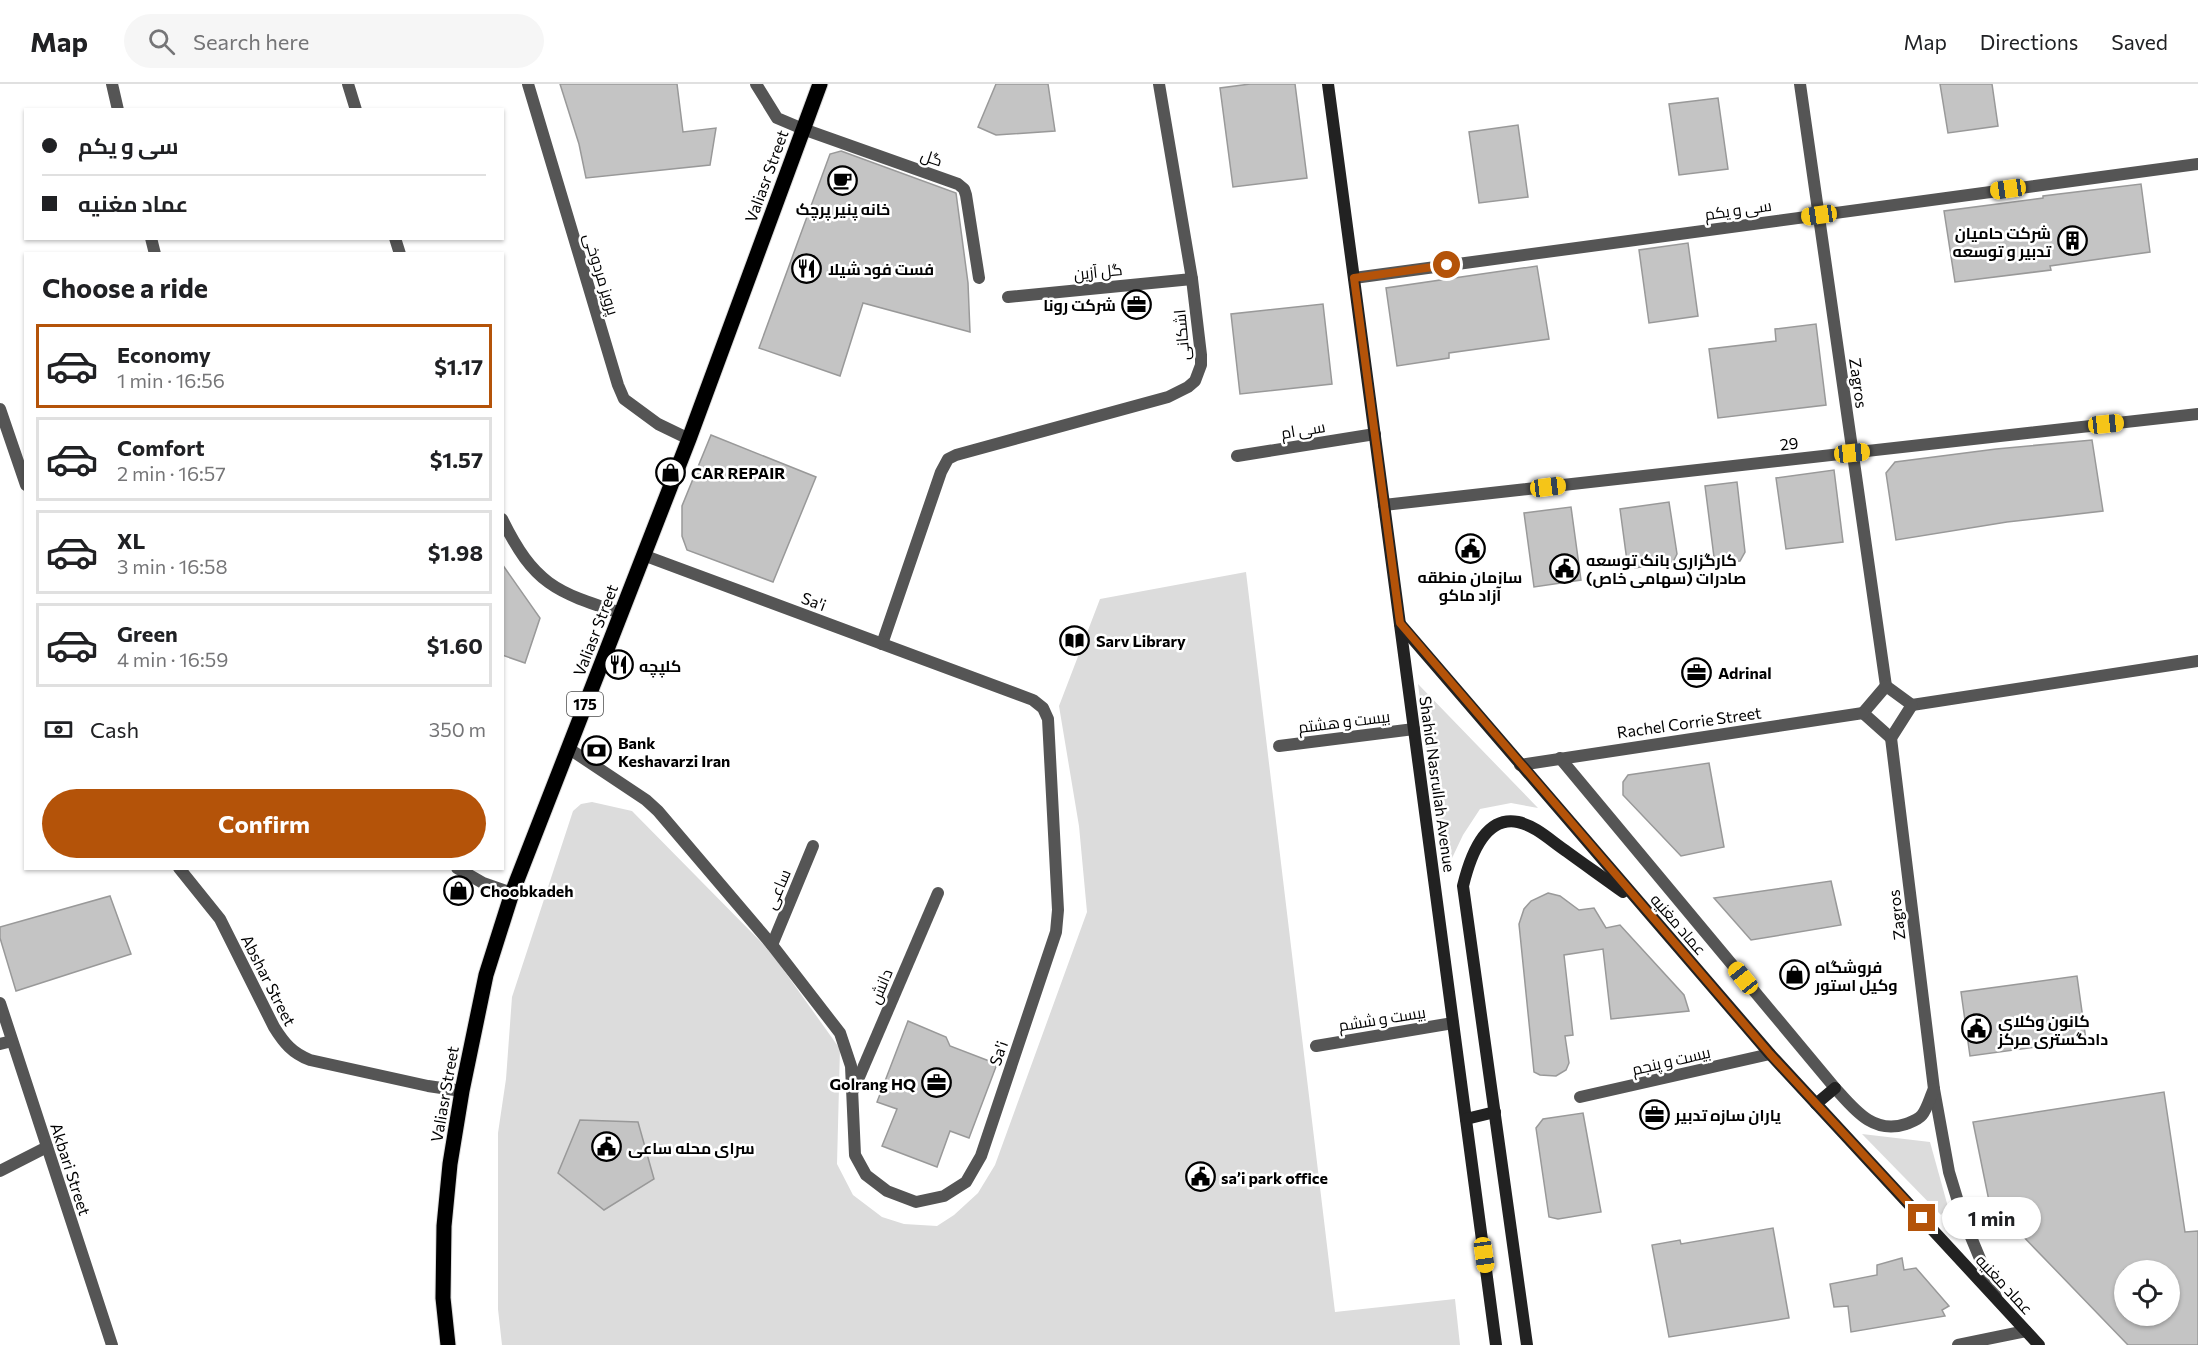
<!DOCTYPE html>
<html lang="en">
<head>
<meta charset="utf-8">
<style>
	:root { --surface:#fff; --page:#f6f6f6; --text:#202124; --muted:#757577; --line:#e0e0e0; --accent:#b45309 }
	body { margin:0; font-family:Commissioner,Cairo,sans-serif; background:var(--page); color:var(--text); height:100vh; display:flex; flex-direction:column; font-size:22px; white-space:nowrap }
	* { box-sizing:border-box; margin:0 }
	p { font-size:20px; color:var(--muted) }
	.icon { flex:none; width:33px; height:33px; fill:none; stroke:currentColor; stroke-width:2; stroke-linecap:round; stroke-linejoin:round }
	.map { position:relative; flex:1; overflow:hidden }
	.side { position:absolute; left:24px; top:168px; width:480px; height:618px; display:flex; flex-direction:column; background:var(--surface); border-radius:0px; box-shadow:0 2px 4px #0004 }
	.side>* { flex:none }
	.top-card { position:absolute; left:24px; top:24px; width:480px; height:132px; border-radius:0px; box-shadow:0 2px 4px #0004; display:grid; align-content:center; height:132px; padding:0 18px; background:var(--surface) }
	.fabs { position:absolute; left:2114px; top:1176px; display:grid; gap:12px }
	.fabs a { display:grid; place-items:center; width:66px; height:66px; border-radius:50%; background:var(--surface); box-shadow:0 2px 4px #0004; font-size:30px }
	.end { position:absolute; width:27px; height:27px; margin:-14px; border:8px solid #b45309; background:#fff; box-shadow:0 0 0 3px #fff }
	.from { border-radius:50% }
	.bubble { position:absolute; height:42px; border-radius:21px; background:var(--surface); box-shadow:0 2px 4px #0004; font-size:20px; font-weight:700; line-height:42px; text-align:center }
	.car { position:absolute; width:18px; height:36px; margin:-18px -9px; border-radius:8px; box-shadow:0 0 4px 2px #0007; background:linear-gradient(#f5c518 24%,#345 0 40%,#f5c518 0 76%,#345 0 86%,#f5c518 0) }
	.top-card b { display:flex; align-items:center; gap:21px; height:57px; font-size:22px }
	.top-card b+b { border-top:2px solid var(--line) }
	.top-card i { width:15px; height:15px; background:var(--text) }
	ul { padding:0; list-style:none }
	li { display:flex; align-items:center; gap:18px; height:84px; margin:0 12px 9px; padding:0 6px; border:3px solid var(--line); border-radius:0px }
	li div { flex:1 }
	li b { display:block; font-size:22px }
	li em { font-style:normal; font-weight:700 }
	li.selected { border-color:var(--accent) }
	li>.icon { width:54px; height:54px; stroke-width:1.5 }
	h2 { padding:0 18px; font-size:27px; line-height:72px }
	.pay { display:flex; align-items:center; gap:15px; height:66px; padding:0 18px; font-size:22px }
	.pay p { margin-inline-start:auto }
	.action { display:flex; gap:12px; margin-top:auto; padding:12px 18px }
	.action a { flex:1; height:69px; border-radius:36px; background:var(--accent); color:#fff; font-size:24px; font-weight:700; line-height:69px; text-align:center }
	header { display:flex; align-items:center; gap:36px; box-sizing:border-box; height:84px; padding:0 30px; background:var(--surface); border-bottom:2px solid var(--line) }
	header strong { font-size:28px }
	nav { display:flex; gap:33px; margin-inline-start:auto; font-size:21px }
	.search { width:420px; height:54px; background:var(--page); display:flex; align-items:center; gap:15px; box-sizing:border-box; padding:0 21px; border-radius:33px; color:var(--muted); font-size:22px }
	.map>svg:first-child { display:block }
	.green { fill:#dcdcdc }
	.building { fill:#c4c4c4; stroke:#999; stroke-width:1.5; fill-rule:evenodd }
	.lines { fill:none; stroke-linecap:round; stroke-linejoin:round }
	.primary-casing { stroke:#dbdbdb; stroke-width:17 }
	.minor { stroke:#555; stroke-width:12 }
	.tertiary { stroke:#555; stroke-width:12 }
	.secondary { stroke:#222; stroke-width:12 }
	.primary { stroke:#000; stroke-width:15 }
	.route { stroke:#b45309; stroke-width:8 }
	.labels { text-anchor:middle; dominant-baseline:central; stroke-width:5; stroke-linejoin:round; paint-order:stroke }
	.shield { fill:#fff; stroke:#4c4c4c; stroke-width:1.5 }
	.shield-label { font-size:15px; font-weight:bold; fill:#000 }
	.street-label { font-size:16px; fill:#000; stroke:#fff }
	.poi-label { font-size:16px; font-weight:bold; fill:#000; stroke:#fff; text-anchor:start }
</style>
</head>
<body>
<header>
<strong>Map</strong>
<div class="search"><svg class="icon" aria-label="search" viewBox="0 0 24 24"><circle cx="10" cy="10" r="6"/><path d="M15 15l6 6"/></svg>Search here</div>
<nav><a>Map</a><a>Directions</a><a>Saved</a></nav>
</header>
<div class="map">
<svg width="2198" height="1261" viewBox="0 0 2198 1261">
	<rect width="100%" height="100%" fill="#fff"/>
	<g class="green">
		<path d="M 1246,488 L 1335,1228 L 1455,1215 L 1460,1261 L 502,1261 L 498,1225 L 498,1049 L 506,995 L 512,913 L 573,727 L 581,720 L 592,718 L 632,727 L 770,867 L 840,965 L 837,1080 L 853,1111 L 882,1133 L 904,1140 L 937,1142 L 954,1131 L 978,1109 L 995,1081 L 1087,828 L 1079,742 L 1059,622 L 1100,515 Z"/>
		<path d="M 1418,600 L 1538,724 L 1511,719 L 1480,725 L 1463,751 L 1444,791 Z"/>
		<path d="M 1862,1050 L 1930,1058 L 1948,1123 L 1941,1131 Z"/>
	</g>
	<g class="building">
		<path d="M 560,0 L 677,0 L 683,48 L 716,44 L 710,81 L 586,94 L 579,60 Z"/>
		<path d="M 996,0 L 1048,0 L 1055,47 L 996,51 L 978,43 Z"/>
		<path d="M 1250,0 L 1295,0 L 1307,94 L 1233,103 L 1220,4 Z"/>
		<path d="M 1940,0 L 1992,0 L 1998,42 L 1948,49 Z"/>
		<path d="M 1718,14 L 1728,85 L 1679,91 L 1669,20 Z"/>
		<path d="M 1518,41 L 1528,113 L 1479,119 L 1469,48 Z"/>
		<path d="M 841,67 L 956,109 L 968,199 L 970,248 L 863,219 L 840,292 L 759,264 L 830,70 Z"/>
		<path d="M 2141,100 L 2150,168 L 2050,182 L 2051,186 L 1955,198 L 1944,127 L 2043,114 L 2043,112 Z"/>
		<path d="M 1688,159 L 1698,232 L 1649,239 L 1639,166 Z"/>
		<path d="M 1537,182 L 1549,255 L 1449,269 L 1449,274 L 1397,282 L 1386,204 Z"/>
		<path d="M 1323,220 L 1332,300 L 1240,310 L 1231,230 Z"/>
		<path d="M 1816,240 L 1826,321 L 1718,334 L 1709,265 L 1776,257 L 1775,245 Z"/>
		<path d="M 711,351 L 816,393 L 773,498 L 687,466 L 682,452 L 682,422 Z"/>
		<path d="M 2092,356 L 2103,427 L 2007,438 L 1896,456 L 1886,389 L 1895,378 L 1996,365 Z"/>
		<path d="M 1834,386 L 1843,458 L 1786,465 L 1776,394 Z"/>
		<path d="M 1737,398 L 1745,468 L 1740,477 L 1722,479 L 1714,473 L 1705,402 Z"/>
		<path d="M 1669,418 L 1677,470 L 1673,478 L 1635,484 L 1627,477 L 1620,425 Z"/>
		<path d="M 1571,423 L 1581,496 L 1534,503 L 1524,429 Z"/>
		<path d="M 502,480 L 540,534 L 525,579 L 502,571 Z"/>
		<path d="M 1709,679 L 1724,763 L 1681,772 L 1623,711 L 1623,698 L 1628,691 Z"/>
		<path d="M 1831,797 L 1841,841 L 1751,856 L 1714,814 Z"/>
		<path d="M 1548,809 L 1560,812 L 1579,826 L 1594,824 L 1606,844 L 1620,841 L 1684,911 L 1689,927 L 1611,935 L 1603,865 L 1564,871 L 1573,951 L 1565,952 L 1569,979 L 1566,986 L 1556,992 L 1540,991 L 1534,988 L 1519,840 L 1524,825 L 1531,817 Z"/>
		<path d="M 110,812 L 131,870 L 16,907 L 0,854 L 0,843 Z"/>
		<path d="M 2077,892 L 2086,956 L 1970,972 L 1961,908 Z"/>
		<path d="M 908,937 L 946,953 L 950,962 L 997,980 L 969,1054 L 950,1047 L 937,1083 L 882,1062 L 897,1025 L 877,1018 Z"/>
		<path d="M 2164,1008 L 2185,1148 L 2198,1147 L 2198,1261 L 2128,1261 L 1989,1117 L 1973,1038 ZM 2124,1186 L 2169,1186 L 2169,1232 L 2124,1232 Z"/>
		<path d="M 1583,1029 L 1601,1128 L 1558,1135 L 1549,1133 L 1536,1044 L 1543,1035 Z"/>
		<path d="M 580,1036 L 638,1038 L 654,1095 L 604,1126 L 558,1089 Z"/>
		<path d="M 1773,1144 L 1789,1234 L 1669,1253 L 1652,1161 L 1680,1156 L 1681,1160 Z"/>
		<path d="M 1902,1174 L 1904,1186 L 1916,1184 L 1949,1222 L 1942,1226 L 1945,1232 L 1851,1248 L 1848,1222 L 1834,1223 L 1830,1200 L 1877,1191 L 1877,1181 Z"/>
	</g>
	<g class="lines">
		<defs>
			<path id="primary" d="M 448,1261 L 443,1214 L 444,1142 L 450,1080 L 462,1007 L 486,891 L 512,809 L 689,355 L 820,0"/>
		</defs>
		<use href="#primary" class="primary-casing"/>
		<g class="minor">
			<path d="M 112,0 L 118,26"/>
			<path d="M 348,0 L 356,26"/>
			<path d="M 528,0 L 618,301 L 624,315 L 658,340 L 689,355"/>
			<path d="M 756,0 L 777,34 L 803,45 L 958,100 L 964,105 L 966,111 L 979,194"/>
			<path d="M 151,154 L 155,170"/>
			<path d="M 395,154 L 400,170"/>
			<path d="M 1354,194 L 2198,80"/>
			<path d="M 1008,213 L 1192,195"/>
			<path d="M 0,325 L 26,401"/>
			<path d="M 1237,372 L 1375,350"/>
			<path d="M 1384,421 L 2198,330"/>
			<path d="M 502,435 C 534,500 555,508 621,529"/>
			<path d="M 882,560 L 941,388 L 948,375 L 956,371 L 1168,313 L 1188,303 L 1195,297 L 1201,281 L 1201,271 L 1192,195 L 1159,0"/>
			<path d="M 1279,662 L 1414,645"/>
			<path d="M 568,664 L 646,716 L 658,727 L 772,861 L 840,949 L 851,982 L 855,1071 L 866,1091 L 887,1107 L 916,1118 L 944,1112 L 966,1098 L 981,1072 L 1056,848 L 1058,826 L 1048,635 L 1043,624 L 1033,616 L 643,471"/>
			<path d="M 179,784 L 220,835 L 274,943 C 284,959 292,969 310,976 L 428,1002 L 462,1007"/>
			<path d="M 457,784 L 483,799 L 512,809"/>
			<path d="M 772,861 L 813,762"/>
			<path d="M 0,960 L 12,957"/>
			<path d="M 1316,962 L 1453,939"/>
			<path d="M 854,1005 L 938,809"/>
			<path d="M 1580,1013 L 1770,970"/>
			<path d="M 0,1087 L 47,1063"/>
		</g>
		<g class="tertiary">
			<path d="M 1800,0 L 1886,602"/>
			<path d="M 1886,602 L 1912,621"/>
			<path d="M 1912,621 L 2198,577"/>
			<path d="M 1863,629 L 1891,654"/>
			<path d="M 1863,629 L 1886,602"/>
			<path d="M 1891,654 L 1934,1005 L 1949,1088 L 1963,1134 L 1996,1213"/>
			<path d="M 1891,654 L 1912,621"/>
			<path d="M 1560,674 L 1835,1004 C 1854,1025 1873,1051 1906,1040 C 1911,1038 1918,1036 1922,1031 C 1927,1025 1930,1013 1934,1005"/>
			<path d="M 1520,681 L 1863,629"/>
			<path d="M 0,919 L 112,1261"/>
			<path d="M 1958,1261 L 2026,1247"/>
		</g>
		<g class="secondary">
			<path d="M 1328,0 L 1496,1261"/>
			<path d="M 1400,540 L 1770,970 L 2039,1261"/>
			<path d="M 1816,1020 L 1835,1004"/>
			<path d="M 1466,1035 L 1495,1028"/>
			<path d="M 1527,1261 L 1463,802 C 1469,777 1483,731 1518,738 C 1536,742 1551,757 1566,767 C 1585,781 1604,794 1623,808"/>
		</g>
		<use href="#primary" class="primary"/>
	</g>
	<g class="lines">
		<path class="route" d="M 1447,181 L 1354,194 L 1400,539 L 1770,970 L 1922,1134"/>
	</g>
	<defs>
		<symbol id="cafe-ring" viewBox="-11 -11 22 22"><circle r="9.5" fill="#fff" stroke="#000" stroke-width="1.5"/><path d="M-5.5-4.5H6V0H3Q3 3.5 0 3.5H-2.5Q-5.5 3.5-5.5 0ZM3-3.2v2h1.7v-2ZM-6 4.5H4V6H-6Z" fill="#000"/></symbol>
		<symbol id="building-ring" viewBox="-11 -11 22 22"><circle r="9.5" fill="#fff" stroke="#000" stroke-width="1.5"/><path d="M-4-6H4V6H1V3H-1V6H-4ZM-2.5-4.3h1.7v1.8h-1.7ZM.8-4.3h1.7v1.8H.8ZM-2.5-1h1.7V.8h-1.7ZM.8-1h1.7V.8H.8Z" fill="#000"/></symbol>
		<symbol id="restaurant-ring" viewBox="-11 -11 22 22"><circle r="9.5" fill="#fff" stroke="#000" stroke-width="1.5"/><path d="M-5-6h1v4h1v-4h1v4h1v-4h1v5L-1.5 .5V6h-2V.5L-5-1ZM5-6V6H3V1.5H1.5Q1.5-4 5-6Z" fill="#000"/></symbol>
		<symbol id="office-ring" viewBox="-11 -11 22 22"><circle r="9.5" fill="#fff" stroke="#000" stroke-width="1.5"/><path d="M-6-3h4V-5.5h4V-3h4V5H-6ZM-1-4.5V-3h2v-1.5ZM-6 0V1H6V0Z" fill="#000"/></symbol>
		<symbol id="shop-ring" viewBox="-11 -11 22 22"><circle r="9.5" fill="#fff" stroke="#000" stroke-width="1.5"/><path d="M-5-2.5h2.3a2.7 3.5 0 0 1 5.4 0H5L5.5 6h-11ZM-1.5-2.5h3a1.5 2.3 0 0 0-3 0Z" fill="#000"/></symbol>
		<symbol id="civic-ring" viewBox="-11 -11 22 22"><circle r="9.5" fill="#fff" stroke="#000" stroke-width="1.5"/><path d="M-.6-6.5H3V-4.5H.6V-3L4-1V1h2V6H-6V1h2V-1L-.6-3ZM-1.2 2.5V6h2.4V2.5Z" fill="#000"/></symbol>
		<symbol id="library-ring" viewBox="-11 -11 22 22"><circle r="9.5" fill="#fff" stroke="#000" stroke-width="1.5"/><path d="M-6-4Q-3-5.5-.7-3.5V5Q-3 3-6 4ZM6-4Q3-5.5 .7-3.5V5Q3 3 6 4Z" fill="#000"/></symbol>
		<symbol id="bank-ring" viewBox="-11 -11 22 22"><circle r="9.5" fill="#fff" stroke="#000" stroke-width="1.5"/><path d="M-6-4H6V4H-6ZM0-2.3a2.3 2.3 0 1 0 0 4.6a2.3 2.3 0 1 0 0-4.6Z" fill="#000"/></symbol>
	</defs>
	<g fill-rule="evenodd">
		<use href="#cafe-ring" x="826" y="80" width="33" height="33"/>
		<use href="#building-ring" x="2056" y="140" width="33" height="33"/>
		<use href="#restaurant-ring" x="790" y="168" width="33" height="33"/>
		<use href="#office-ring" x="1120" y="204" width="33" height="33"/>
		<use href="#shop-ring" x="654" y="372" width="33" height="33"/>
		<use href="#civic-ring" x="1454" y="448" width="33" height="33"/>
		<use href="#civic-ring" x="1548" y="468" width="33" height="33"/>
		<use href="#library-ring" x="1058" y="540" width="33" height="33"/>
		<use href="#restaurant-ring" x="602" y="564" width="33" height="33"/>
		<use href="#office-ring" x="1680" y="572" width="33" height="33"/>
		<use href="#bank-ring" x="580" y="650" width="33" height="33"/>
		<use href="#shop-ring" x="442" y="790" width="33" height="33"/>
		<use href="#shop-ring" x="1778" y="874" width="33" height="33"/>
		<use href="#civic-ring" x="1960" y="928" width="33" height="33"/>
		<use href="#office-ring" x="920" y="982" width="33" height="33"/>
		<use href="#office-ring" x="1638" y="1014" width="33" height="33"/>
		<use href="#civic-ring" x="590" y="1046" width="33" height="33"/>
		<use href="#civic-ring" x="1184" y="1076" width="33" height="33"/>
	</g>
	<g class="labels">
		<rect class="shield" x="567" y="608" width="36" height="24" rx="4.5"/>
		<g class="shield-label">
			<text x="585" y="620">175</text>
		</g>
		<g class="street-label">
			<text transform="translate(932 73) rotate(19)">گل</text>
			<text transform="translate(766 92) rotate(-70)">Valiasr Street</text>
			<text transform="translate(1738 125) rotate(-8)">سی و یکم</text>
			<text transform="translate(1098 187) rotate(-6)">گل آزین</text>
			<text transform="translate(602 190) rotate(73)">پرویز مردوخی</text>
			<text transform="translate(1181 251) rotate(-95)">اشکانی</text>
			<text transform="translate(1859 299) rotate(82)">Zagros</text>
			<text transform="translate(1303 345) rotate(-9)">سی ام</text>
			<text transform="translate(1789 359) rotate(-6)">29</text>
			<text transform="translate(814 517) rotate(21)">Sa'i</text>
			<text transform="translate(595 546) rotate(-69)">Valiasr Street</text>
			<text transform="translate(1344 637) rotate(-7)">بیست و هشتم</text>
			<text transform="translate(1689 638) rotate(-8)">Rachel Corrie Street</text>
			<text transform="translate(1438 700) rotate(82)">Shahid Nasrullah Avenue</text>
			<text transform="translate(777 805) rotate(-67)">ساعی</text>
			<text transform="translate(1896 831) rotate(-97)">Zagros</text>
			<text transform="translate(1679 840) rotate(49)">عماد مغنیه</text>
			<text transform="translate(269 896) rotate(63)">Abshar Street</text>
			<text transform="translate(880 902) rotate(-67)">دانش</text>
			<text transform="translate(1382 934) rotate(-9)">بیست و ششم</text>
			<text transform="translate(998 969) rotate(-71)">Sa'i</text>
			<text transform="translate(1671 976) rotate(-13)">بیست و پنجم</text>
			<text transform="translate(444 1010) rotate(-80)">Valiasr Street</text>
			<text transform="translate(71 1085) rotate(72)">Akbari Street</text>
			<text transform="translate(2005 1200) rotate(47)">عماد مغنیه</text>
		</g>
		<g class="poi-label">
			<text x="843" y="124" text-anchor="middle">خانه پنیر پرچک</text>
			<text x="2051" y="148" text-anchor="end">شرکت حامیان<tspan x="2051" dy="18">تدبیر و توسعه</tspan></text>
			<text x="828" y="184">فست فود شیلا</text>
			<text x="1116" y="220" text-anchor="end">شرکت رونا</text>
			<text x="691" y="388">CAR REPAIR</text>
			<text x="1586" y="475">کارگزاری بانک توسعه<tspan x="1586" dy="18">صادرات (سهامی خاص)</tspan></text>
			<text x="1470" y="492" text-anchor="middle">سازمان منطقه<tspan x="1470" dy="18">آزاد ماکو</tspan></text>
			<text x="1096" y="556">Sarv Library</text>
			<text x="639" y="581">کلپچه</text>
			<text x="1718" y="588">Adrinal</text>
			<text x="618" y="658">Bank<tspan x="618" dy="18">Keshavarzi Iran</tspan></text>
			<text x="480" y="806">Choobkadeh</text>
			<text x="1815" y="882">فروشگاه<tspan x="1815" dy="18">وکیل استور</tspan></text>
			<text x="1998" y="936">کانون وکلای<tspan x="1998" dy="18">دادگستری مرکز</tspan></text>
			<text x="916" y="999" text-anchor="end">Golrang HQ</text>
			<text x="1675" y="1030">یاران سازه تدبیر</text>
			<text x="628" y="1063">سرای محله ساعی</text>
			<text x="1221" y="1093">sa’i park office</text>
		</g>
	</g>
</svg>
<div class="fabs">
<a><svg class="icon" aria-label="locate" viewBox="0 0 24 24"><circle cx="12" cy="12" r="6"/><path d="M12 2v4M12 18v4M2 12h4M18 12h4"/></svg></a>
</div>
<i class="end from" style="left:1447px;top:181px"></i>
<i class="end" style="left:1922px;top:1134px"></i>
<div class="bubble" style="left:1942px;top:1113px;width:99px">1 min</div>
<i class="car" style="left:2008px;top:105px;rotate:262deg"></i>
<i class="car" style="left:1819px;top:131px;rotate:262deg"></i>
<i class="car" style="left:2106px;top:340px;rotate:84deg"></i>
<i class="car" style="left:1852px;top:369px;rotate:84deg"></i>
<i class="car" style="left:1548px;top:403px;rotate:83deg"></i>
<i class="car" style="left:1743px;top:894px;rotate:321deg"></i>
<i class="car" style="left:1484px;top:1171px;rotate:172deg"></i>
<div class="top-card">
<b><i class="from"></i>سی و یکم</b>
<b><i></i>عماد مغنیه</b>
</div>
<section class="side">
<h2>Choose a ride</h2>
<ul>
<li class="selected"><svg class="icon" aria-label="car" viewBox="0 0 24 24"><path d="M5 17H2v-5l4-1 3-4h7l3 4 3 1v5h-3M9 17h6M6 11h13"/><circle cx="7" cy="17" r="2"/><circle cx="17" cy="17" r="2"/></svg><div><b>Economy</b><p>1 min · 16:56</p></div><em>$1.17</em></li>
<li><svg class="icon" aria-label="car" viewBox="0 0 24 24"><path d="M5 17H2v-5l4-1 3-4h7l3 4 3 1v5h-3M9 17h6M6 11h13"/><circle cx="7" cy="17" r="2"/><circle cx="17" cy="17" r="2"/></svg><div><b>Comfort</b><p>2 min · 16:57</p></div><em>$1.57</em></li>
<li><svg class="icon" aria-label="car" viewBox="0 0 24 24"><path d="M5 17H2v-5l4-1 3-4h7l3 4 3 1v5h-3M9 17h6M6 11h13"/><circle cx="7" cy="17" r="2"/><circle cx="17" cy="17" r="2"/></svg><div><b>XL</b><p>3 min · 16:58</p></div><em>$1.98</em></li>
<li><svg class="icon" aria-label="car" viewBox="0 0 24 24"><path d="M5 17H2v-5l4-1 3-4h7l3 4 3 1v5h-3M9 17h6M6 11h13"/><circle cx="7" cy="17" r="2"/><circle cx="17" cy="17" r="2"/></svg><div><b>Green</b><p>4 min · 16:59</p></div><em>$1.60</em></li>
</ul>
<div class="pay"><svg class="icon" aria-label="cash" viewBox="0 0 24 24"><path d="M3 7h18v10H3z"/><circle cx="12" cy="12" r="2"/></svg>Cash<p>350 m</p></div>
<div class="action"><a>Confirm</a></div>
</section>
</div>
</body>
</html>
